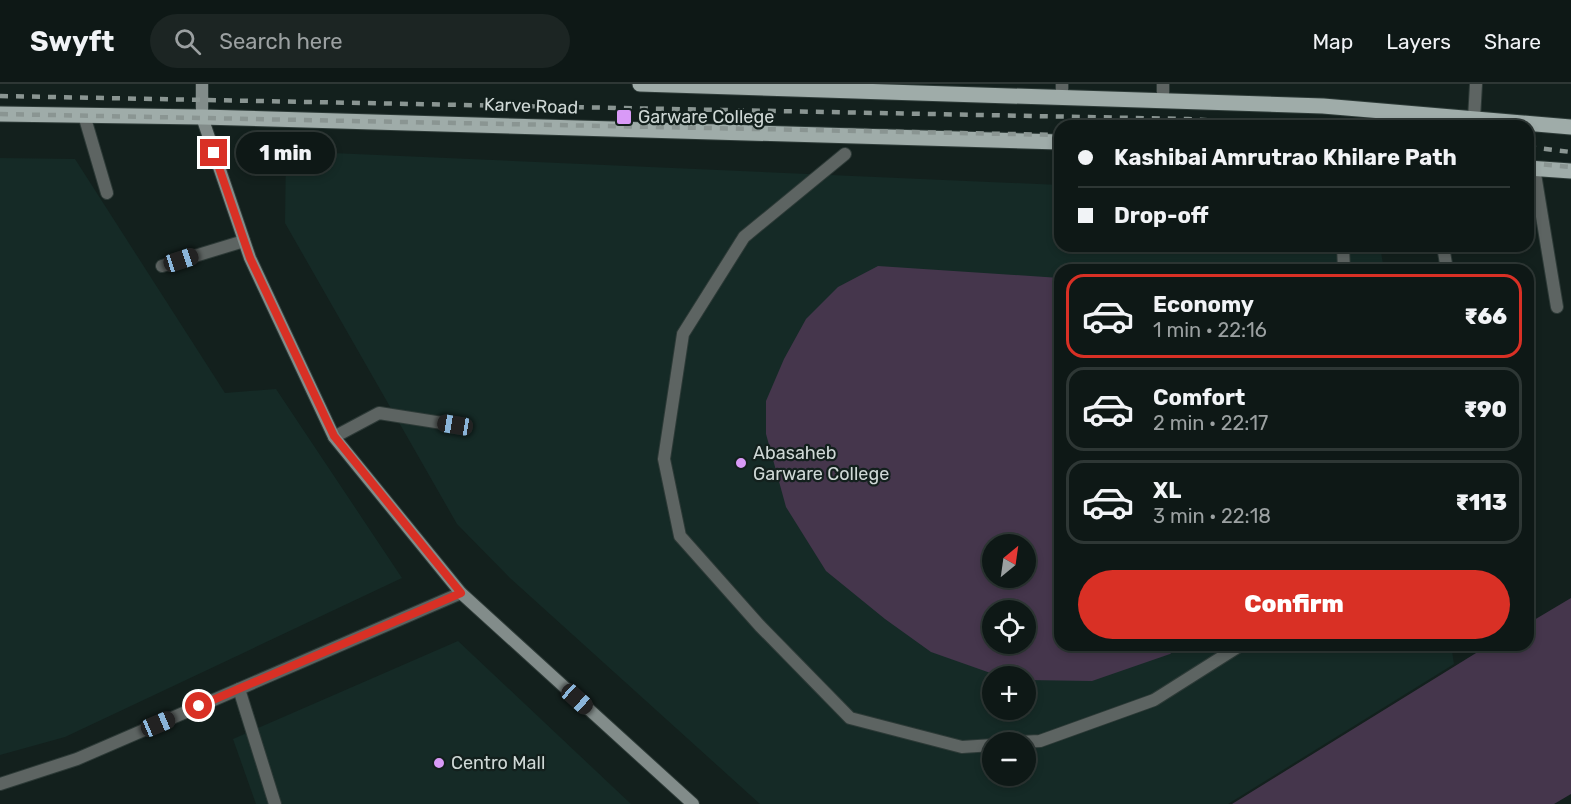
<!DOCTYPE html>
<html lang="en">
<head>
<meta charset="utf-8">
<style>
	:root { --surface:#0e1816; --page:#1c2523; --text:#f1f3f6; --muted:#9ba0a1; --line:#2e3735; --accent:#d93025 }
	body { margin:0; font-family:Rubik,sans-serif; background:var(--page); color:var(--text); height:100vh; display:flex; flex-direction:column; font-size:22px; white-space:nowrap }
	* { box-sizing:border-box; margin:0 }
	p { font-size:20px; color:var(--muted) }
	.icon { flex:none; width:33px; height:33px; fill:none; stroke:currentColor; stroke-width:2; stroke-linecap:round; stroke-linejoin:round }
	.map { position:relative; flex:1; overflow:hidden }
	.sheet { position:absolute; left:1054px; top:180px; width:480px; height:387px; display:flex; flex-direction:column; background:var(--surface); border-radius:18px; box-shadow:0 3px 9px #0003,0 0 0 2px var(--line) }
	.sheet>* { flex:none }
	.hud { position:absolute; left:1054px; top:36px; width:480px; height:132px; border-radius:18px; box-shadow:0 3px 9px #0003,0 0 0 2px var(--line); display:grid; align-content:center; height:132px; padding:0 24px; background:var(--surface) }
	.needle { width:39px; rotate:29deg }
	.buttons { position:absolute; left:982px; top:450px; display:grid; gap:12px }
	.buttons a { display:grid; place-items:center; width:54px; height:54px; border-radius:50%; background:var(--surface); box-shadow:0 3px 9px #0003,0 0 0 2px var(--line); font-size:30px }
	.end { position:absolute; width:27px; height:27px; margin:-14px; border:8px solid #d93025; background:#fff; box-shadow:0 0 0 3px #fff }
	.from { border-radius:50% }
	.bubble { position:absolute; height:42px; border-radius:21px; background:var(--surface); box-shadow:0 3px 9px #0003,0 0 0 2px var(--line); font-size:20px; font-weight:800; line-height:42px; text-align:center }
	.car { position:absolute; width:18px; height:36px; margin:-18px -9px; border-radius:8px; box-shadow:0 0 4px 2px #0007; background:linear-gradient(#222 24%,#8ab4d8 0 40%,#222 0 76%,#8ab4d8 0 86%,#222 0) }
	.hud b { display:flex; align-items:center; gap:21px; height:57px; font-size:22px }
	.hud b+b { border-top:2px solid var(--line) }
	.hud i { width:15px; height:15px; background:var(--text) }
	ul { padding:10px 0 0; list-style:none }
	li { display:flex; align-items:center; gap:18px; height:84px; margin:0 12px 9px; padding:0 12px; border:3px solid var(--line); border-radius:18px }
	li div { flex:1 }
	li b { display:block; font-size:22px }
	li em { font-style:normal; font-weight:800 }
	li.active { border-color:var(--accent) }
	li>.icon { width:54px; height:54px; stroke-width:1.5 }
	.cta { display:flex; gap:12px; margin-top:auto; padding:12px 24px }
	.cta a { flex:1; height:69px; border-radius:36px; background:var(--accent); color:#fff; font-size:24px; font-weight:800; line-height:69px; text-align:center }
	header { display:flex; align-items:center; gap:36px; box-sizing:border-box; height:84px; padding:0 30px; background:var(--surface); border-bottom:2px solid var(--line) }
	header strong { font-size:28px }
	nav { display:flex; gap:33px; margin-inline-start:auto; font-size:21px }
	.search { width:420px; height:54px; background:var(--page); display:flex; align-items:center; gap:15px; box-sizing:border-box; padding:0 21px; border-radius:33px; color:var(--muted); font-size:22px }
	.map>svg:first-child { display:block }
	.built { fill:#152a26; fill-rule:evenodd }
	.green { fill:#45364c; fill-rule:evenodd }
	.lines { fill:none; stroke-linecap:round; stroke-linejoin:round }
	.service-casing { stroke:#2d3a37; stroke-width:14 }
	.minor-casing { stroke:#2d3a37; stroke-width:14 }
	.tertiary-casing { stroke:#2d3a37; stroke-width:14 }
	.secondary-casing { stroke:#2d3a37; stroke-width:14 }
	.primary-casing { stroke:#2d3a37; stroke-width:17 }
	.service { stroke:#5d6462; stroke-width:12 }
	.minor { stroke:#5d6462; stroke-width:12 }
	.tertiary { stroke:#5d6462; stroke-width:12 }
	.secondary { stroke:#828c8a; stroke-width:12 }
	.primary { stroke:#9faca9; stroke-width:15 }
	.rail { stroke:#8a9592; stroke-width:4.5; stroke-dasharray:8 8; stroke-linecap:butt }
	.route { stroke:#d93025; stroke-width:8 }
	.poi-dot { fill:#d99af7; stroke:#13201d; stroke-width:2 }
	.labels { text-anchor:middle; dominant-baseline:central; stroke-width:4.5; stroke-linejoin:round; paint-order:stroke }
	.street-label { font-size:18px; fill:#cfd8d6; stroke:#13201d }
	.poi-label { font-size:18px; fill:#cfd8d6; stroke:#13201d; text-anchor:start }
</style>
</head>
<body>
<header>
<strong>Swyft</strong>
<div class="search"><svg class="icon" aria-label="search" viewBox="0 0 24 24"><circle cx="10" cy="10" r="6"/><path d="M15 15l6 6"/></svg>Search here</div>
<nav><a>Map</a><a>Layers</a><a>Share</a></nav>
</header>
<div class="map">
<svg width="1571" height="720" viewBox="0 0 1571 720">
	<rect width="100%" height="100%" fill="#13201d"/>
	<g class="built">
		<path d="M 286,67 L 1060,101 L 1060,162 L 1380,162 L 1384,186 L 1060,186 L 1060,561 L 1451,561 L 1454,580 L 1228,720 L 760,720 L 510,494 L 457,440 L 285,139 ZM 993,460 L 1026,460 L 1026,494 L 993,494 ZM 993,526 L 1026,526 L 1026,560 L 993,560 ZM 993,592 L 1026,592 L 1026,626 L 993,626 ZM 993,658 L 1026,658 L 1026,692 L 993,692 Z"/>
		<path d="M 0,74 L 75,75 L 225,309 L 276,305 L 402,494 L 65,653 L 0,671 Z"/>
		<path d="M 458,557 L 631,720 L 256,720 L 233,655 Z"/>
	</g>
	<g class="green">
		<path d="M 878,182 L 1060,194 L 1060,561 L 1182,561 L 1170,570 L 1092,597 L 1026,596 L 1026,592 L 999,592 L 931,568 L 885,535 L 826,487 L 786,423 L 766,350 L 766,317 L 784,275 L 806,235 L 838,203 ZM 993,460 L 1026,460 L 1026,494 L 993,494 ZM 993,526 L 1026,526 L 1026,560 L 993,560 Z"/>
		<path d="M 1571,514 L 1571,710 L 1554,720 L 1232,720 L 1489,561 L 1528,561 L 1529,539 Z"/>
	</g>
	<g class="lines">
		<defs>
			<g id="service">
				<path d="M 1163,17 L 1163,0"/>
				<path d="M 84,31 L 107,109"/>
				<path d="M 1474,35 L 1476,0"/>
				<path d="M 845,70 L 744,153 L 683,250 L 664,375 L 680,452 L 760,542 L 850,634 L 962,663 L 993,661"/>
				<path d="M 1534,84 L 1557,223"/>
				<path d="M 1343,162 L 1344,186"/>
				<path d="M 1443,162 L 1447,186"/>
				<path d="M 162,182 L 244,157"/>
				<path d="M 334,353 L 379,329 L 455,341"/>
				<path d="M 239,605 L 275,720"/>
				<path d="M 1019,658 L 1040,657 L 1154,616 L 1241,561"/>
			</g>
			<path id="minor" d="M 1062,0 L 1062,14"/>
			<path id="tertiary" d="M 0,700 L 77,675 L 461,509"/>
			<path id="secondary" d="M 202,0 L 202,33 L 250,174 L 334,353 L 461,509 L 693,720"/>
			<g id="primary">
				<path d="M 640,0 L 1323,22 L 1571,43"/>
				<path d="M 0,30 L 202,33 L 1060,58"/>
				<path d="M 1528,84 L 1571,87"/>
			</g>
		</defs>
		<use href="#service" class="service-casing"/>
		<use href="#minor" class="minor-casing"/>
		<use href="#tertiary" class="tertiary-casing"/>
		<use href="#secondary" class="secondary-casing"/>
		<use href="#primary" class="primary-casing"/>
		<use href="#service" class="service"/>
		<use href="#minor" class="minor"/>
		<use href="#tertiary" class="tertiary"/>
		<use href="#secondary" class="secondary"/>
		<use href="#primary" class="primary"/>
		<g class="rail">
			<path d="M 0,12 L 1188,35 L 1303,42"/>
			<path d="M 0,30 L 1060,51"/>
			<path d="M 1528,63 L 1571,68"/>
			<path d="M 1528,79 L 1571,83"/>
		</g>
	</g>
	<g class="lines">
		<path class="route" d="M 199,622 L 461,509 L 334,352 L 250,174 L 214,69"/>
	</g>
	<g class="poi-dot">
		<rect x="616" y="25" width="16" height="16" rx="3"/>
		<circle cx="741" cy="379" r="6"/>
		<circle cx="439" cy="679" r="6"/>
	</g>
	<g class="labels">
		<g class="street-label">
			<text transform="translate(531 22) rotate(2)">Karve Road</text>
		</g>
		<g class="poi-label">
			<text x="638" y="33">Garware College</text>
			<text x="753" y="369">Abasaheb<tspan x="753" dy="21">Garware College</tspan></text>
			<text x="451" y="679">Centro Mall</text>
		</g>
	</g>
</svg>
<div class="buttons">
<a><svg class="needle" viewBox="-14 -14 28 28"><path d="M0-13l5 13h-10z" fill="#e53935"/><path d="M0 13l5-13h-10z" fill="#9ba0a1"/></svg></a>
<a><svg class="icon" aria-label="locate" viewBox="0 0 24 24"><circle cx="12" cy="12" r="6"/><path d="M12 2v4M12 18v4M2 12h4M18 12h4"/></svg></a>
<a>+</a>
<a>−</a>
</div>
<i class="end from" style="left:199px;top:622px"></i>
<i class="end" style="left:214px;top:69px"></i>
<div class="bubble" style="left:236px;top:48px;width:99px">1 min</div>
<i class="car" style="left:181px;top:176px;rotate:72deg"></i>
<i class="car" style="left:455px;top:341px;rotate:279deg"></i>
<i class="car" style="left:577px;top:615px;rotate:132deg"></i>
<i class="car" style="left:158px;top:640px;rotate:67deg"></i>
<div class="hud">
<b><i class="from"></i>Kashibai Amrutrao Khilare Path</b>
<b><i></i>Drop-off</b>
</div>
<section class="sheet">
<ul>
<li class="active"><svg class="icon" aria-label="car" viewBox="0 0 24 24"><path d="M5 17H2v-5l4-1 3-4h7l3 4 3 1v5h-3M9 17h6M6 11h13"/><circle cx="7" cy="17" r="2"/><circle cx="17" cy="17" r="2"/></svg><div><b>Economy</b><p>1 min · 22:16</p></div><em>₹66</em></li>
<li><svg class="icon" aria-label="car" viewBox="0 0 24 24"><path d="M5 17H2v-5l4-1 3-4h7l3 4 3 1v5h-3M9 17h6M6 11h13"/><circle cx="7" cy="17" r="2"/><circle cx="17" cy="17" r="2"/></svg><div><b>Comfort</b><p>2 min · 22:17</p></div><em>₹90</em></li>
<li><svg class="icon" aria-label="car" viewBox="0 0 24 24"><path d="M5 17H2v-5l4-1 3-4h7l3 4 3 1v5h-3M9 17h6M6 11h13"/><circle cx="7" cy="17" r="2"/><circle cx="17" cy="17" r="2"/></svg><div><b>XL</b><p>3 min · 22:18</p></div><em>₹113</em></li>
</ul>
<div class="cta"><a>Confirm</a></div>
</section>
</div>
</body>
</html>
